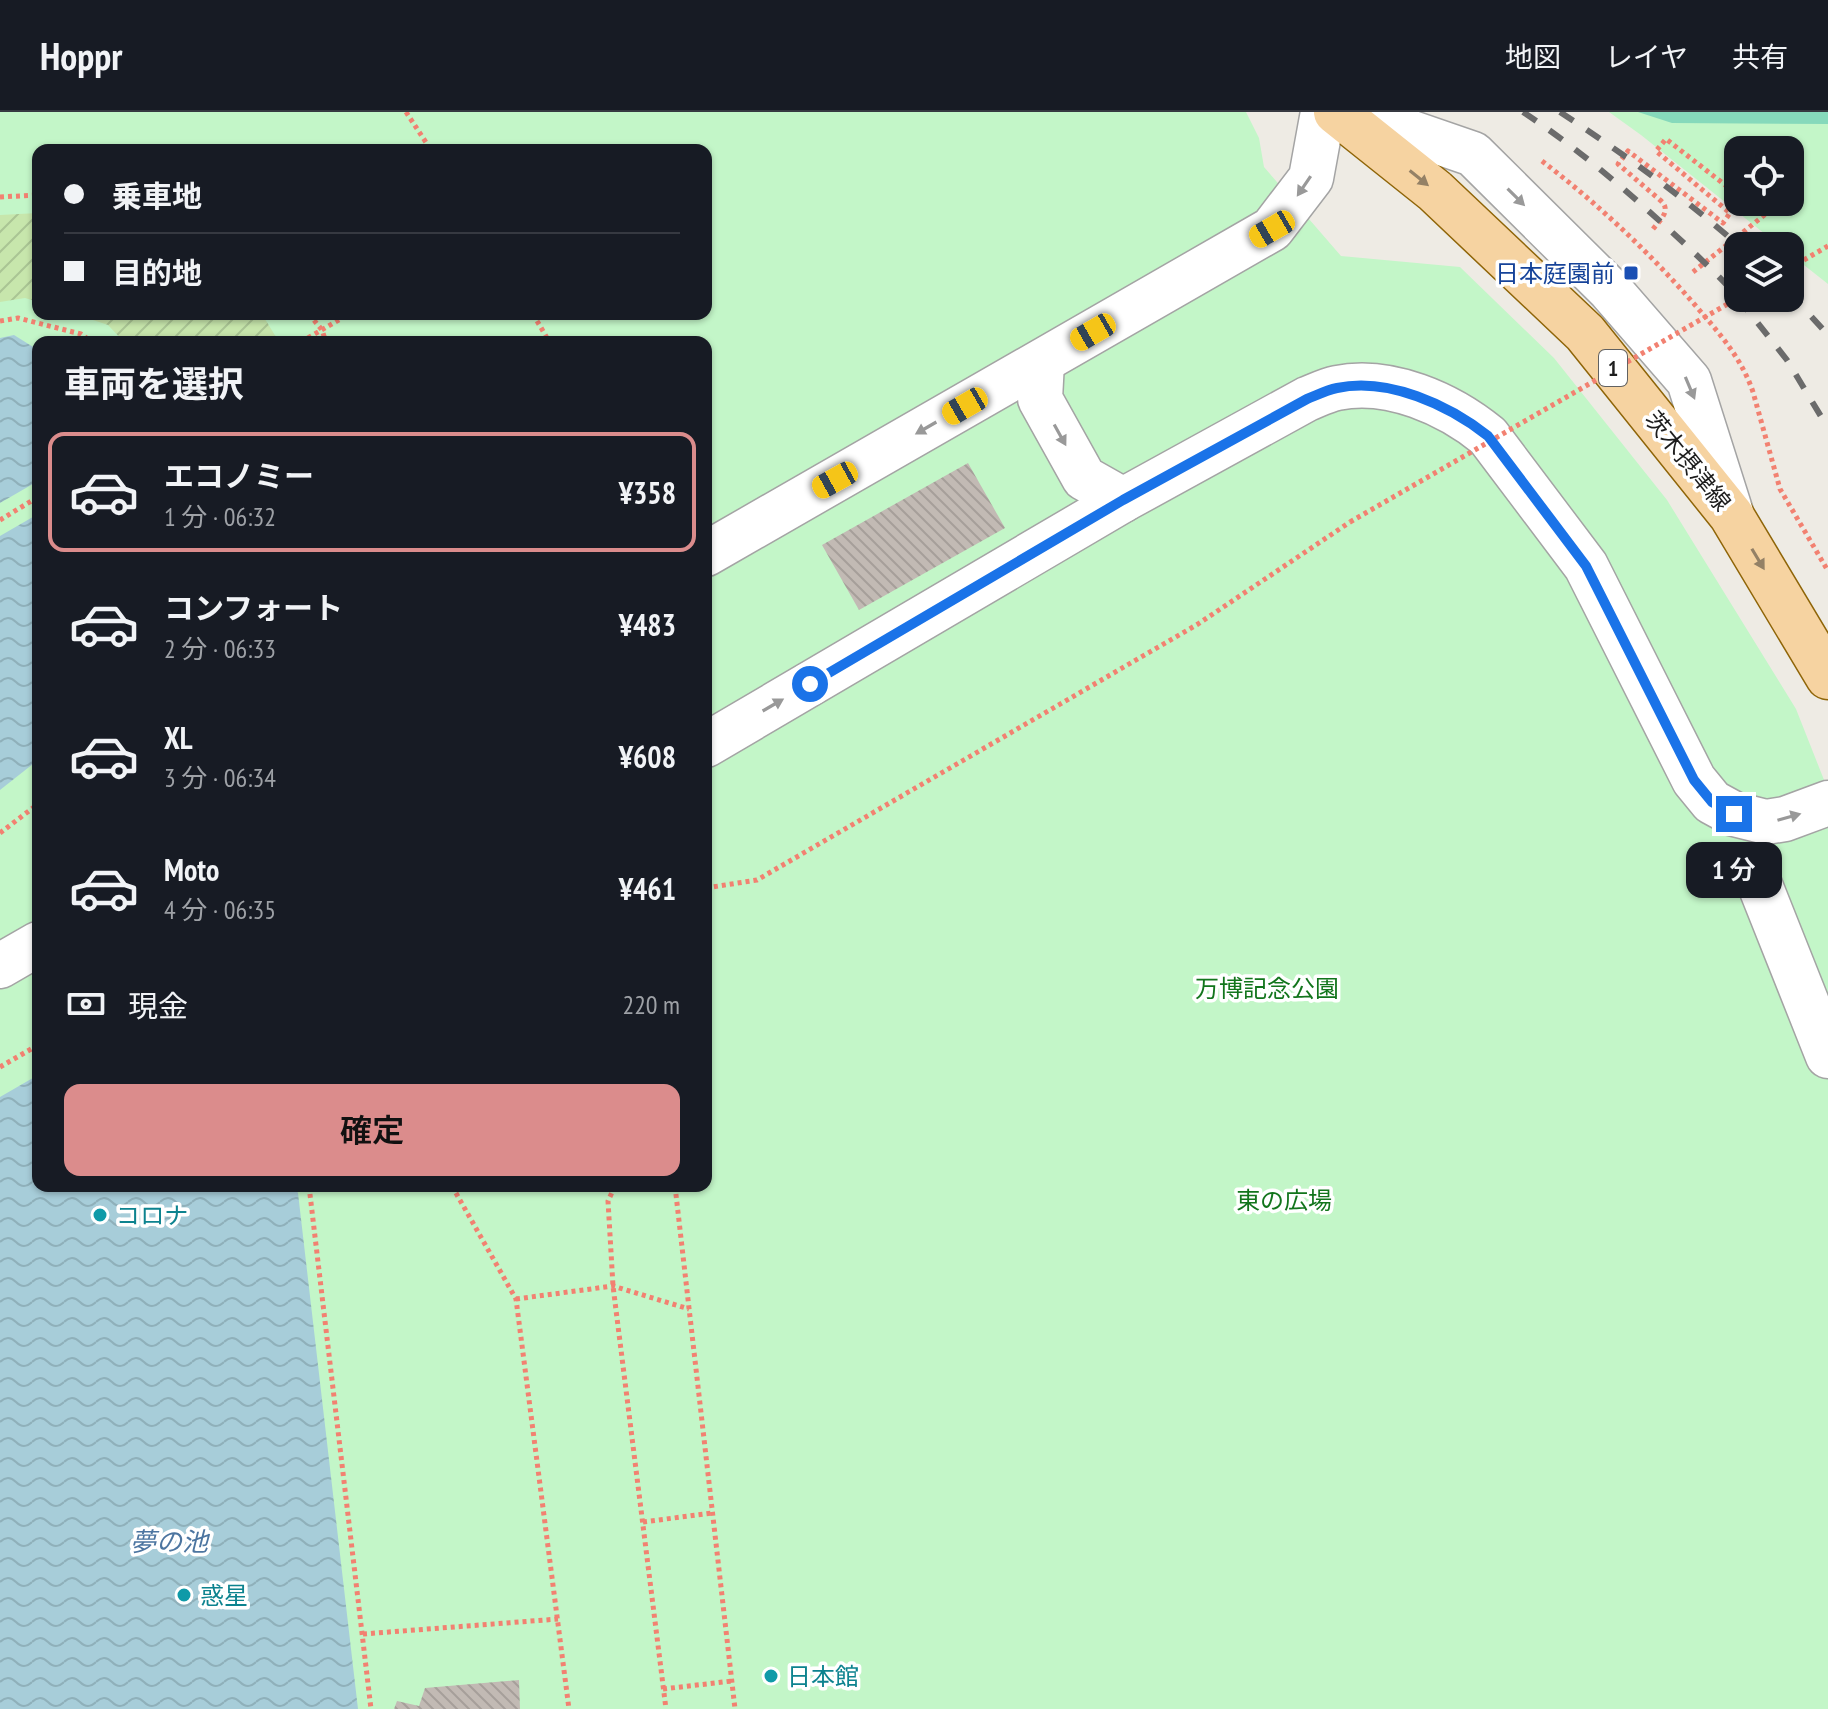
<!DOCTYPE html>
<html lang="ja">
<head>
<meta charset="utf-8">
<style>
	:root { --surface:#171b24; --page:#242831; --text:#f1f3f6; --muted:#9ea1a6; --line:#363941; --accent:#db8c8c }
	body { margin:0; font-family:"PT Sans Narrow","Noto Sans JP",sans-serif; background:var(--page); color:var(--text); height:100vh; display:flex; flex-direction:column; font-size:30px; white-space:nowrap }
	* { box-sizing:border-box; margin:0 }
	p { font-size:26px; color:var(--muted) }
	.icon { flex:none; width:44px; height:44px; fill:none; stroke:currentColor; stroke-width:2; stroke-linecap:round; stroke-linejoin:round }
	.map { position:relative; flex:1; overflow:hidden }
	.side { position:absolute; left:32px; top:224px; width:680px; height:856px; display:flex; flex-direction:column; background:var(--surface); border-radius:16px; box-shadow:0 2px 6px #0004 }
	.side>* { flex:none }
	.hud { position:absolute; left:32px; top:32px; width:680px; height:176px; border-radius:16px; box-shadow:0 2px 6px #0004; display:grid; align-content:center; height:176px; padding:0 32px; background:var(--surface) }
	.fabs { position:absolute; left:1724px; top:24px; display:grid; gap:16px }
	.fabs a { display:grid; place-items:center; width:80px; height:80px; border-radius:16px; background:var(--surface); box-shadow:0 2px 6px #0004; font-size:40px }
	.end { position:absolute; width:36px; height:36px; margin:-18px; border:10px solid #1a73e8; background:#fff; box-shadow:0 0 0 4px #fff }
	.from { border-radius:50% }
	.bubble { position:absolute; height:56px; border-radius:16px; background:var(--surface); box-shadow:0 2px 6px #0004; font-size:26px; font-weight:600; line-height:56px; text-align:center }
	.car { position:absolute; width:24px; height:48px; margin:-24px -12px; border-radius:10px; box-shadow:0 0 6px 2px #0007; background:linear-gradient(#f5c518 24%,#345 0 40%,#f5c518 0 76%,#345 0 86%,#f5c518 0) }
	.hud b { display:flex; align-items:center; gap:28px; height:76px; font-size:30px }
	.hud b+b { border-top:2px solid var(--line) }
	.hud i { width:20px; height:20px; background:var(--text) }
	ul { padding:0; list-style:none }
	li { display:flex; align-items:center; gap:24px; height:120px; margin:0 16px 12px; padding:0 16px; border:4px solid transparent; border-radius:16px }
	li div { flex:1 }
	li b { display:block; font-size:30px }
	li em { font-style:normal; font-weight:600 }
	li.current { border-color:var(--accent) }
	li>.icon { width:72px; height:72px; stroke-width:1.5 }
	h2 { padding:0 32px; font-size:36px; line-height:96px }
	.pay { display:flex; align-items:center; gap:20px; height:88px; padding:0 32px; font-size:30px }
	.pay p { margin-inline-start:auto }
	.primary-button { display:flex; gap:16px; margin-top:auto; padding:16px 32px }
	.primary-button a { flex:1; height:92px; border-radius:16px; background:var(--accent); color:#111; font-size:32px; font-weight:600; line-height:92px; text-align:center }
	header { display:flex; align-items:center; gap:48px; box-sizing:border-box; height:112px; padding:0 40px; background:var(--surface); border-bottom:2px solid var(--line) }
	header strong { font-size:38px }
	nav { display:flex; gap:44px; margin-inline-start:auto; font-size:28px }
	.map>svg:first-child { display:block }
	.park { fill:#c3f6c8; fill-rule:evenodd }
	.garden { fill:url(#garden-furrows) }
	.pitch { fill:#86d9bb }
	.water { fill:url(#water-waves) }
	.building { fill:url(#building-back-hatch) }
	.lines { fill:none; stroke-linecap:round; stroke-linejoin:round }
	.minor-casing { stroke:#a4a4a4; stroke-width:47 }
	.major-casing { stroke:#8f6508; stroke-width:47 }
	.path { stroke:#f28171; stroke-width:5; stroke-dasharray:4 4; stroke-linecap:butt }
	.minor { stroke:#fff; stroke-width:44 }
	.major { stroke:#f6d3a1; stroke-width:44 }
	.rail { stroke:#6b6b6b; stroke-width:6; stroke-dasharray:16 16; stroke-linecap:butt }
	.path-bridge { stroke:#f28171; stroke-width:5; stroke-dasharray:4 4; stroke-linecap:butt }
	.oneway { fill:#948166 }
	.oneway2 { fill:#999 }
	.route { stroke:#1a73e8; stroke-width:10 }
	.transit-dot { fill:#1a4fb4; stroke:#fff; stroke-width:3 }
	.culture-dot { fill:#0f9aa8; stroke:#fff; stroke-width:3 }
	.labels { text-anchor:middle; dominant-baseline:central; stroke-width:7; stroke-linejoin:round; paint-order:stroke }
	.shield { fill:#fff; stroke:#616161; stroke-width:2 }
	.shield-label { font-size:22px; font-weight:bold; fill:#1d1d1d }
	.transit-label { font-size:24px; fill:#164399; stroke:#fff; text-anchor:end }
	.street-label { font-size:24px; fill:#1d1d1d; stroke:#fff }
	.park-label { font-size:24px; fill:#12751c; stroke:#fff }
	.culture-label { font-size:24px; fill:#0d838f; stroke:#fff; text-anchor:start }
	.water-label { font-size:26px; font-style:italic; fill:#4c75a0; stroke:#fff }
</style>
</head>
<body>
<header>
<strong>Hoppr</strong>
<nav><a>地図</a><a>レイヤ</a><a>共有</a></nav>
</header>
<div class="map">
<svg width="1828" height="1597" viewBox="0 0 1828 1597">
	<defs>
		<pattern id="garden-furrows" width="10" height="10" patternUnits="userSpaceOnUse" patternTransform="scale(2)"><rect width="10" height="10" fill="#c7e6ac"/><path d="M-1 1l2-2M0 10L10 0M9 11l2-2" fill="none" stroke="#aac594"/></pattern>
		<pattern id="water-waves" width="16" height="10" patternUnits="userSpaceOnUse" patternTransform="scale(2)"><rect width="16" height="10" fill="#a7cdd9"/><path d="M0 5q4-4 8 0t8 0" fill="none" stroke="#8fb0ba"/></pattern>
		<pattern id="building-back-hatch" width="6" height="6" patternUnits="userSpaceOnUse" patternTransform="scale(2)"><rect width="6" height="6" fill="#c2bab4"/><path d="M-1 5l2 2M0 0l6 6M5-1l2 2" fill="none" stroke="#a69f9a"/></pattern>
	</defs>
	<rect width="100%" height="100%" fill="#eeebe4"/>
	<g class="park">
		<path d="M 0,0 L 1246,0 L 1259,26 L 1264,55 L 1341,144 L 1460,155 L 1554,246 L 1667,388 L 1796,597 L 1828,678 L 1828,1597 L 0,1597 ZM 38,38 L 706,38 L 706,202 L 38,202 ZM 38,230 L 706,230 L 706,1074 L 38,1074 Z"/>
		<path d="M 1609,0 L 1828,0 L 1828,172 L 1790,142 L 1790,134 L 1780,134 L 1641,23 ZM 1738,38 L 1790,38 L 1790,90 L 1738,90 Z"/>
	</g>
	<g class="garden">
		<path d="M 38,101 L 38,190 L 25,186 L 0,190 L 0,103 Z"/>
		<path d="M 75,202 L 262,202 L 279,230 L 124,230 L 108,213 Z"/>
	</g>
	<path class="pitch" d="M 1638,0 L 1828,0 L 1828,12 L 1672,11 Z"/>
	<g class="water">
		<path d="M 14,223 L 38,238 L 38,369 L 0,391 L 0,226 Z"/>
		<path d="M 38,402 L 38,648 L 0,678 L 0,424 Z"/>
		<path d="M 38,963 L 38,1074 L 294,1074 L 298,1081 L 358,1597 L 0,1597 L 0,985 Z"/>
	</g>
	<g class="building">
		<path d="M 968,351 L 1005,416 L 859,498 L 822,433 Z"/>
		<path d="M 519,1568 L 520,1597 L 394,1597 L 397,1589 L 419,1594 L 425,1576 Z"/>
	</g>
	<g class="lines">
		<defs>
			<g id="minor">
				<path d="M 1351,0 L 1473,42 L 1610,178 L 1689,269 L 1731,401"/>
				<path d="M 1042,250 L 1040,287 L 1084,366 L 1123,388"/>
				<path d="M 706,442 L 1272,117 L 1311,66 L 1323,0"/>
				<path d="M 706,633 L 1123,388 L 1307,287 C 1317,283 1327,278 1337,276 C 1389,265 1449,292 1488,324 L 1586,454 L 1694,668 L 1712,690 L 1734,702 L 1766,710 L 1785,707 L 1828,691"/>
				<path d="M 1754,758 L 1828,944"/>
				<path d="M 0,854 L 38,832"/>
			</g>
			<path id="major" d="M 1336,0 L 1435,79 L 1585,221 L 1731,403 L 1828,565"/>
		</defs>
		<use href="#minor" class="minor-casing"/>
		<use href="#major" class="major-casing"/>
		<g class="path">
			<path d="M 406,0 L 431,38"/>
			<path d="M 1542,49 C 1598,92 1649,140 1695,193 C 1719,221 1741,245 1753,280 L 1780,377 L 1828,459"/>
			<path d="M 0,85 L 38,83"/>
			<path d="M 1653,117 C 1661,107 1672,98 1660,88 L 1618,52 L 1628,39 L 1723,111 L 1730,101 L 1656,39 L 1666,27 L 1738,83"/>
			<path d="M 1790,156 L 1828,134"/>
			<path d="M 1693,160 L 1767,101"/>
			<path d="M 309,202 L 322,218 L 326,230"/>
			<path d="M 533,202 L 547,226 L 547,230"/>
			<path d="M 0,209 L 18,206 L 81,222 L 92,230"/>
			<path d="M 301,230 L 349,202"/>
			<path d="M 0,408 L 38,385"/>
			<path d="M 0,721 L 38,692"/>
			<path d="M 706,776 L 757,768 L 1198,512 L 1350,410"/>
			<path d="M 0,955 L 38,933"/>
			<path d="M 309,1074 L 371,1597"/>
			<path d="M 452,1074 L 516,1187 L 569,1597"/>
			<path d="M 615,1074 L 608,1089 L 613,1174 L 666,1597"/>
			<path d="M 675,1074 L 735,1597"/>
			<path d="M 516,1187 L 613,1174 L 689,1197"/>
			<path d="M 643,1410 L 712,1401"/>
			<path d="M 363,1522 L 558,1507"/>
			<path d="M 663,1577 L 732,1569"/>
		</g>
		<use href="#minor" class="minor"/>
		<use href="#major" class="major"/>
		<g class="rail">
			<path d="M 1523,0 C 1582,39 1634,85 1686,133 C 1704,150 1722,167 1738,185"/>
			<path d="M 1560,0 C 1622,41 1683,84 1739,134"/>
			<path d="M 1790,181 L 1828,223"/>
			<path d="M 1738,186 L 1787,248 L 1828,316"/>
		</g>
		<path class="path-bridge" d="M 1350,410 L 1738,186"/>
	</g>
	<defs><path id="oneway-solid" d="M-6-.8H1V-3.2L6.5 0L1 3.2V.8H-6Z" transform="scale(2)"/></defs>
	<g class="oneway">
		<use href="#oneway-solid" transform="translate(1419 66) rotate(39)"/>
		<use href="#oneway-solid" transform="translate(1758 447) rotate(59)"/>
	</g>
	<g class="oneway2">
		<use href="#oneway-solid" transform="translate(1304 74) rotate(124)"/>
		<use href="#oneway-solid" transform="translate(1516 85) rotate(45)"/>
		<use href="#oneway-solid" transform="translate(1690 276) rotate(67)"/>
		<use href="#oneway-solid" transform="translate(926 316) rotate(150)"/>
		<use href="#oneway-solid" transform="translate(1060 323) rotate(61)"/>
		<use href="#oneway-solid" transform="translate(773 593) rotate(-30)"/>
		<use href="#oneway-solid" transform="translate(1789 705) rotate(-16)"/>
	</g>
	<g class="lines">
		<path class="route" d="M 810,572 L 1123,388 L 1307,287 C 1317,283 1327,278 1337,276 C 1388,265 1449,293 1488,324 L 1586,454 L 1694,668 L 1712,690 L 1734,702"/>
	</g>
	<rect class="transit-dot" x="1623" y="153" width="16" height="16" rx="4"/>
	<g class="culture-dot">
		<circle cx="100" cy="1103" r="8"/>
		<circle cx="184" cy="1483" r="8"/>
		<circle cx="771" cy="1564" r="8"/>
	</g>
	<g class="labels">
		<rect class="shield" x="1599" y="238" width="28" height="36" rx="6"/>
		<g class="shield-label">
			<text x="1613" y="256">1</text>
		</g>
		<g class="transit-label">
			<text x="1615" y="161">日本庭園前</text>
		</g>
		<g class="street-label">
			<text transform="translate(1688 349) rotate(51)">茨木摂津線</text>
		</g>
		<g class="park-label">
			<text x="1267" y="876">万博記念公園</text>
			<text x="1284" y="1088">東の広場</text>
		</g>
		<g class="culture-label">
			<text x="116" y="1103">コロナ</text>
			<text x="200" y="1483">惑星</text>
			<text x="787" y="1564">日本館</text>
		</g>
		<g class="water-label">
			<text x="169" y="1429">夢の池</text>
		</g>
	</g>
</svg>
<div class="fabs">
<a><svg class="icon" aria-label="locate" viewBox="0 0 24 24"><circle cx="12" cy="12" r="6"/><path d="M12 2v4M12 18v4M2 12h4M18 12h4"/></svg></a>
<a><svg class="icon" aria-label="layers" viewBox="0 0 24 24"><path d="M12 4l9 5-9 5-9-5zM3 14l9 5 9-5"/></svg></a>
</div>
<i class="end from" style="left:810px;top:572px"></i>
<i class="end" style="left:1734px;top:702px"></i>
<div class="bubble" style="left:1686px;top:730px;width:96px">1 分</div>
<i class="car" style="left:1272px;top:117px;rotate:240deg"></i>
<i class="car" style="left:1093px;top:220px;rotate:240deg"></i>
<i class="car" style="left:965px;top:294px;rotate:240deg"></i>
<i class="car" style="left:835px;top:368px;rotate:241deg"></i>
<div class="hud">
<b><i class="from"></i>乗車地</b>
<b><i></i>目的地</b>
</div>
<section class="side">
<h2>車両を選択</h2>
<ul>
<li class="current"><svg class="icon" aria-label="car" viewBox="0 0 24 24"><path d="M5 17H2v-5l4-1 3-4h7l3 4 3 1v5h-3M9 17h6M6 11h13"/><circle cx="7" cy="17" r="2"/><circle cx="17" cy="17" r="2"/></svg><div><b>エコノミー</b><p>1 分 · 06:32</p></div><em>¥358</em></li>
<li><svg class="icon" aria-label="car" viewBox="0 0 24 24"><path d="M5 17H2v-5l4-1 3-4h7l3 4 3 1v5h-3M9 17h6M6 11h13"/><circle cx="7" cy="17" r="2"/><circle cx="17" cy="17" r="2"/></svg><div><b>コンフォート</b><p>2 分 · 06:33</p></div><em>¥483</em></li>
<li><svg class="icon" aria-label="car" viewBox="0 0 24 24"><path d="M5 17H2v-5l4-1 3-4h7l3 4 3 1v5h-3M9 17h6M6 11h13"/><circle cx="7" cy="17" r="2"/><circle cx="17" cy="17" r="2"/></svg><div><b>XL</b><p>3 分 · 06:34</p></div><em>¥608</em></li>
<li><svg class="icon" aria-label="car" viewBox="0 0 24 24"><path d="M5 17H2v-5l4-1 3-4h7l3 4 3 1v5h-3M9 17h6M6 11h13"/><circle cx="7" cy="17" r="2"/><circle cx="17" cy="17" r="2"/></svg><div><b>Moto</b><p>4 分 · 06:35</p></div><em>¥461</em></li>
</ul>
<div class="pay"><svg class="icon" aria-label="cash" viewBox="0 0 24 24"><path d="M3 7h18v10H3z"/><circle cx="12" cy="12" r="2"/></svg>現金<p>220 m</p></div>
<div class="primary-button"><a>確定</a></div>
</section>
</div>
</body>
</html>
